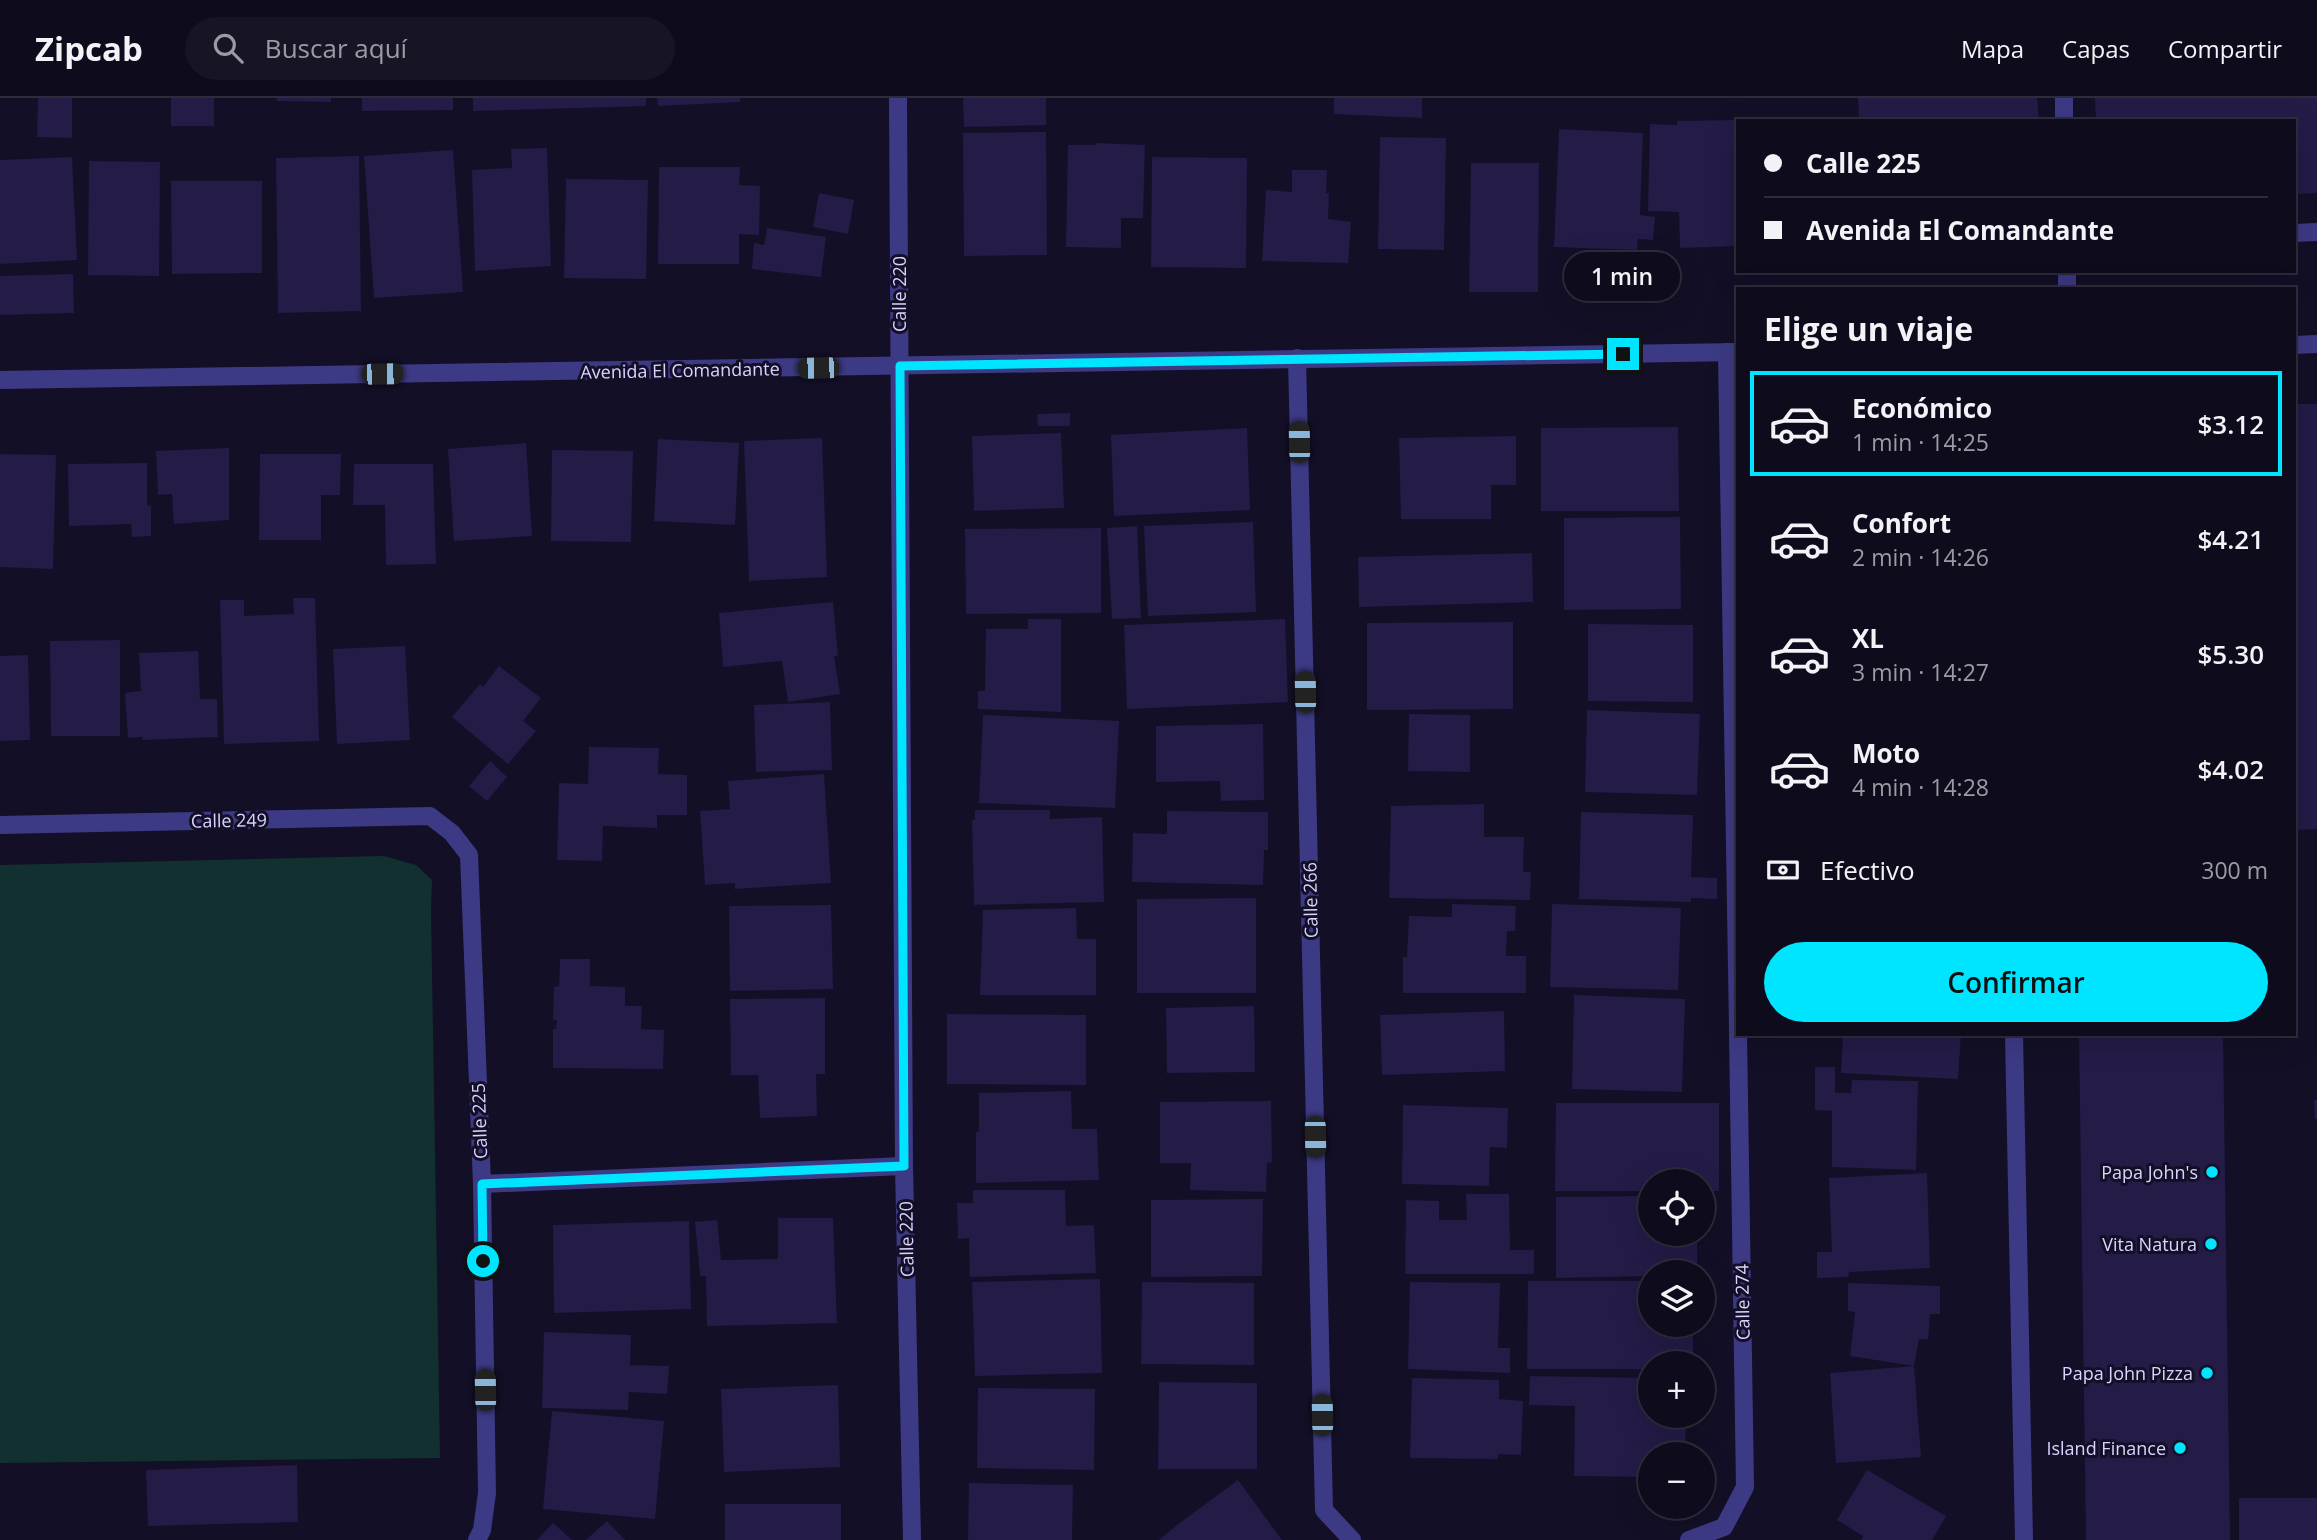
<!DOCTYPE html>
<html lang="es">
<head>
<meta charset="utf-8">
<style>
	:root { --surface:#0e0b1c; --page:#171425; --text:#f1f3f6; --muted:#9b9ba3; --line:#2e2b3b; --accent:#00e5ff }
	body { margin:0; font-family:"Open Sans",sans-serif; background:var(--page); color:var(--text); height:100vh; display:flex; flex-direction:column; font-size:26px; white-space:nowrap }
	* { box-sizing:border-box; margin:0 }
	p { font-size:23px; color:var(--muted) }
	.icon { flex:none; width:38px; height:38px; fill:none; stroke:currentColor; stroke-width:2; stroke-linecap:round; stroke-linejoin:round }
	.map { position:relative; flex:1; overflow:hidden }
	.sheet { position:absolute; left:1736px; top:189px; width:560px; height:749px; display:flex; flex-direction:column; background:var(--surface); border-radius:0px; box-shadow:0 7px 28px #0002,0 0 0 2px var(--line) }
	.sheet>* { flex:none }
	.top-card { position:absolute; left:1736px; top:21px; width:560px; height:154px; border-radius:0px; box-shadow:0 7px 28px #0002,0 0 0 2px var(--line); display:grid; align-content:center; height:154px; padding:0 28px; background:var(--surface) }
	.fabs { position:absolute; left:1638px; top:1071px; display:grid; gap:14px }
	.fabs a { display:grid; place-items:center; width:77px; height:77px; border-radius:50%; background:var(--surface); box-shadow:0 7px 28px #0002,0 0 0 2px var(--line); font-size:35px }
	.end { position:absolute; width:32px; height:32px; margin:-16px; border:9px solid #00e5ff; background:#111; box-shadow:0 0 0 4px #111 }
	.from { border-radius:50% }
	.bubble { position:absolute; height:49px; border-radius:24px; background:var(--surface); box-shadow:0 7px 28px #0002,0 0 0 2px var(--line); font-size:23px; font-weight:600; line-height:49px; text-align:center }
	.car { position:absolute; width:21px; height:42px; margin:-21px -10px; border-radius:9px; box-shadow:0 0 5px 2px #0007; background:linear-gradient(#222 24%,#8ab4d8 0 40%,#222 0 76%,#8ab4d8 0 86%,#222 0) }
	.top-card b { display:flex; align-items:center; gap:24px; height:66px; font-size:26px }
	.top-card b+b { border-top:2px solid var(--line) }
	.top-card i { width:18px; height:18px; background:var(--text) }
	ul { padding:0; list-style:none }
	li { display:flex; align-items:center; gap:21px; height:105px; margin:0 14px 10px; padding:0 14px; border:4px solid transparent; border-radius:0px }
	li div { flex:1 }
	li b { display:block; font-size:26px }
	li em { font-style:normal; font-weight:600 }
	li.current { border-color:var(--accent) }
	li>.icon { width:63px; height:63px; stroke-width:1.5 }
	h2 { padding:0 28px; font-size:32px; line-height:84px }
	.pay { display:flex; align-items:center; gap:18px; height:77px; padding:0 28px; font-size:26px }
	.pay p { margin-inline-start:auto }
	.action { display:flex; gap:14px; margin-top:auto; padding:14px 28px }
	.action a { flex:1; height:80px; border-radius:42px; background:var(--accent); color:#111; font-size:28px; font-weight:600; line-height:80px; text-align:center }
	header { display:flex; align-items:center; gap:42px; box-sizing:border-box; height:98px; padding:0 35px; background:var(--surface); border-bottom:2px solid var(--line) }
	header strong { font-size:33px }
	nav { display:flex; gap:38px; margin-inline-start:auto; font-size:24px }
	.search { width:490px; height:63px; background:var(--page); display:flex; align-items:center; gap:18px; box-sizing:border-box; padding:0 24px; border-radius:38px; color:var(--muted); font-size:26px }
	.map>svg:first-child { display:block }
	.green { fill:#12302f }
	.building { fill:#241b47 }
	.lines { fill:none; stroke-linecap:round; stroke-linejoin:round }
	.service { stroke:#3d3a85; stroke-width:18 }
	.minor { stroke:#3d3a85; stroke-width:18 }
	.tertiary { stroke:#3d3a85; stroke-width:18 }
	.route { stroke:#00e5ff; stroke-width:9 }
	.poi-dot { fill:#00e5ff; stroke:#130f26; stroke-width:2.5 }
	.labels { text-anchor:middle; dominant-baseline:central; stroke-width:6; stroke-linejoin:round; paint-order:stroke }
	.street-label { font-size:18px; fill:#d9d4ff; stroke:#130f26 }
	.poi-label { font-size:18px; fill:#d9d4ff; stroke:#130f26; text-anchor:end }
</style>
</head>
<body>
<header>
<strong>Zipcab</strong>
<div class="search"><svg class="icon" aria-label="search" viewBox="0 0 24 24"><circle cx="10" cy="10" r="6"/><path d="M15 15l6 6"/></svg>Buscar aquí</div>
<nav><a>Mapa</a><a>Capas</a><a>Compartir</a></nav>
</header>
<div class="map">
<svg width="2317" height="1442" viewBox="0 0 2317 1442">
	<rect width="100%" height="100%" fill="#130f26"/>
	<path class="green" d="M 384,758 L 416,767 L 432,782 L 431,811 L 440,1360 L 0,1365 L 0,767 Z"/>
	<g class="building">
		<path d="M 38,0 L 72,0 L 72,40 L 37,39 Z"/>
		<rect x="171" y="0" width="43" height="28"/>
		<path d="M 277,0 L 331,0 L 331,4 L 277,3 Z"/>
		<path d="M 362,0 L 453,0 L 453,12 L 362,13 Z"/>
		<path d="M 473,0 L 646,0 L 646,8 L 473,13 Z"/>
		<path d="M 657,0 L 740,0 L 740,4 L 658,8 Z"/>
		<path d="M 963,0 L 1046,0 L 1046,27 L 964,29 Z"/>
		<path d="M 1334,0 L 1422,0 L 1422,20 L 1334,16 Z"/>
		<path d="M 1858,0 L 2037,0 L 2039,23 L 1859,23 Z"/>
		<path d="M 2095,0 L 2317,0 L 2317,95 L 2294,96 L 2294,23 L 2096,23 Z"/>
		<path d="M 1677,23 L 1738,22 L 1738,148 L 1680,150 L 1679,114 L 1648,113 L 1650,26 L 1677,27 Z"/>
		<path d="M 1559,31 L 1643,35 L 1640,117 L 1655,119 L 1653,142 L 1638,141 L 1637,152 L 1554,149 Z"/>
		<path d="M 1046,34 L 1047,157 L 964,158 L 963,35 Z"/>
		<path d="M 1380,39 L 1446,40 L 1444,152 L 1378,151 Z"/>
		<path d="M 1096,45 L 1145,47 L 1143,120 L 1121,120 L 1121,150 L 1066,149 L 1068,47 L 1095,47 Z"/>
		<path d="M 547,50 L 551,168 L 475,173 L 472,72 L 512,70 L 511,51 Z"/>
		<path d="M 453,52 L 463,194 L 374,200 L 364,58 Z"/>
		<path d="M 359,58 L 361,213 L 278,215 L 276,60 Z"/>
		<path d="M 72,59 L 77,162 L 0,166 L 0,62 Z"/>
		<path d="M 1152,59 L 1247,60 L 1246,170 L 1151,169 Z"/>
		<path d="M 89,63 L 160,64 L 159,178 L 88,177 Z"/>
		<path d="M 1471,65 L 1539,65 L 1538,194 L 1469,194 Z"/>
		<path d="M 659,69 L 740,69 L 739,87 L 760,88 L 759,137 L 739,136 L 739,166 L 658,166 Z"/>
		<path d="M 1292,72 L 1327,72 L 1326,95 L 1329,95 L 1328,121 L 1351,124 L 1348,165 L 1262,163 L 1266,92 L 1292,94 Z"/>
		<path d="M 566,81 L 648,82 L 646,181 L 564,180 Z"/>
		<path d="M 171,83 L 262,83 L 262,175 L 172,176 Z"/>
		<path d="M 819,95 L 854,102 L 848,136 L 813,129 Z"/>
		<path d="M 767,130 L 826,139 L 821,179 L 752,171 L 754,145 L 764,147 Z"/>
		<path d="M 73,176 L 74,215 L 0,217 L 0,178 Z"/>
		<path d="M 2294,306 L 2317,306 L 2317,731 L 2294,732 Z"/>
		<path d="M 1070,315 L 1070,328 L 1038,328 L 1037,316 Z"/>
		<path d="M 1678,329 L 1679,413 L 1541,413 L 1541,330 Z"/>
		<path d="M 1247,330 L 1250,412 L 1114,418 L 1111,337 Z"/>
		<path d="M 1061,335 L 1064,410 L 974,413 L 972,338 Z"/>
		<path d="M 1516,338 L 1516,387 L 1491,387 L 1491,421 L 1401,421 L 1399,340 Z"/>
		<path d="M 822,340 L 827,479 L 749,483 L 744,343 Z"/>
		<path d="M 658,341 L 739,345 L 735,427 L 654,423 Z"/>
		<path d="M 526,345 L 532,438 L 454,443 L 448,351 Z"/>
		<path d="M 229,350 L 229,422 L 174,426 L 172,396 L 158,397 L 156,353 Z"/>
		<path d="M 552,352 L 633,353 L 631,444 L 551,443 Z"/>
		<path d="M 0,356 L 56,357 L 53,471 L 0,469 Z"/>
		<path d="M 260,356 L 341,356 L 340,397 L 321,397 L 321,442 L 259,442 Z"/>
		<path d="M 147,365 L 147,407 L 151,408 L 151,438 L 132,439 L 131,426 L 69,428 L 68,366 Z"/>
		<path d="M 354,366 L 433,366 L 436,466 L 386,467 L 385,407 L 353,407 Z"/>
		<path d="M 1680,419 L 1681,511 L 1564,512 L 1564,420 Z"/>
		<path d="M 1253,424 L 1256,514 L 1148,518 L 1144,428 Z"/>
		<path d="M 1137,428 L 1141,520 L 1112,521 L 1107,430 Z"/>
		<path d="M 1101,430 L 1101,515 L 966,516 L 965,431 Z"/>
		<path d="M 1532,455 L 1533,504 L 1359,509 L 1358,459 Z"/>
		<path d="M 293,500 L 315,500 L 319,643 L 224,646 L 220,502 L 244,502 L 244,518 L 294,516 Z"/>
		<path d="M 833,504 L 838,558 L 834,558 L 840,596 L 788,604 L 782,563 L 723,569 L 719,515 Z"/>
		<path d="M 1028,521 L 1061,521 L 1061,614 L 978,611 L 978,593 L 985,593 L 986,531 L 1028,531 Z"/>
		<path d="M 1285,521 L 1288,604 L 1127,611 L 1124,527 Z"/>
		<path d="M 1513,524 L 1513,611 L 1367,612 L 1367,525 Z"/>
		<path d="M 1588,526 L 1693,527 L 1693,604 L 1588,603 Z"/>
		<path d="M 120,542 L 120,638 L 51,638 L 50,543 Z"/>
		<path d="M 405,548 L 410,642 L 337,646 L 333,551 Z"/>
		<path d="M 198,553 L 200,601 L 217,601 L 218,639 L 143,642 L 142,639 L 128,640 L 125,595 L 141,593 L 139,555 Z"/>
		<path d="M 28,557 L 30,642 L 0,643 L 0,558 Z"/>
		<path d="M 499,568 L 541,600 L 523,623 L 536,633 L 508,666 L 452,619 L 480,586 L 483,589 Z"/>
		<path d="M 830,604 L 832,672 L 756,674 L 754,607 Z"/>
		<path d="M 1587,612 L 1700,616 L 1697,697 L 1585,694 Z"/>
		<path d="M 1409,616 L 1470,617 L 1470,674 L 1408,673 Z"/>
		<path d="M 983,617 L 1119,623 L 1115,710 L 979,705 Z"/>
		<path d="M 1263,626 L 1264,702 L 1221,703 L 1220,683 L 1156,684 L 1156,628 Z"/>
		<path d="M 589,649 L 659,650 L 658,676 L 687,677 L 687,717 L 657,717 L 657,730 L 603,728 L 602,763 L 557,762 L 559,685 L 588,686 Z"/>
		<path d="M 490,663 L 507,679 L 487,703 L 469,688 Z"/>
		<path d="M 824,676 L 831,785 L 735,791 L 735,785 L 705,787 L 700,713 L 730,711 L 728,683 Z"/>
		<path d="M 1484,706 L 1484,739 L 1524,739 L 1523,774 L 1531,774 L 1530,802 L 1389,800 L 1391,708 Z"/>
		<path d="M 975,712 L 1050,712 L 1050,721 L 1102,719 L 1104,804 L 974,807 L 972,722 L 975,722 Z"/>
		<path d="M 1167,713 L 1268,714 L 1268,752 L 1264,752 L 1263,787 L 1132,784 L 1133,735 L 1167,736 Z"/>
		<path d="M 1581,714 L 1693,717 L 1691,779 L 1717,780 L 1717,801 L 1691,800 L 1691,804 L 1579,801 Z"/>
		<path d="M 1256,800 L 1256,895 L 1137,895 L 1137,801 Z"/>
		<path d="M 1452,806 L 1516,808 L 1515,833 L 1507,833 L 1506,858 L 1526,858 L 1526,895 L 1403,895 L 1403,859 L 1407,859 L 1409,818 L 1452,819 Z"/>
		<path d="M 1552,806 L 1681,810 L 1678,892 L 1550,889 Z"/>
		<path d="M 831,807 L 833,891 L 730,893 L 729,808 Z"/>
		<path d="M 1076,810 L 1077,841 L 1096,841 L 1096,897 L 980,897 L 983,812 Z"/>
		<path d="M 560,861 L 590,861 L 590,888 L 625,889 L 625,908 L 642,908 L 641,931 L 664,932 L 663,971 L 553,970 L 553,931 L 556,931 L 557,922 L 553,922 L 554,889 L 559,888 Z"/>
		<path d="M 1574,897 L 1685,901 L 1682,994 L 1572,991 Z"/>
		<path d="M 825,900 L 825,976 L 816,976 L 817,1018 L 760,1020 L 758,977 L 731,977 L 730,901 Z"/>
		<path d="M 1254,908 L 1255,974 L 1167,975 L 1166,910 Z"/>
		<path d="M 1504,913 L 1505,973 L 1382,977 L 1380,917 Z"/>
		<path d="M 947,916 L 1086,917 L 1086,987 L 947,986 Z"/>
		<path d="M 1843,936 L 1961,936 L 1958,981 L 1841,975 Z"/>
		<path d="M 2079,936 L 2223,936 L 2230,1442 L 2086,1442 Z"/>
		<path d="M 1815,969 L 1835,969 L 1835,995 L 1851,995 L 1852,982 L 1918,983 L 1916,1072 L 1832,1069 L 1832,1013 L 1815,1012 Z"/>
		<path d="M 1071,993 L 1072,1031 L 1097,1031 L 1099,1082 L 976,1085 L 976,1034 L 979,1033 L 979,995 Z"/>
		<path d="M 2314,1002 L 2317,1002 L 2317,1021 L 2315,1021 Z"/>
		<path d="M 1271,1003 L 1272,1064 L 1267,1065 L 1266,1094 L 1190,1092 L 1191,1065 L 1160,1065 L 1160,1004 Z"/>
		<path d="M 1556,1005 L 1719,1005 L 1719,1093 L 1703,1093 L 1703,1083 L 1650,1083 L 1650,1093 L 1555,1093 Z"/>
		<path d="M 1403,1007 L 1508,1010 L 1507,1050 L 1490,1049 L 1489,1088 L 1402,1086 Z"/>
		<path d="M 1927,1075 L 1930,1170 L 1849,1174 L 1848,1179 L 1817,1180 L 1817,1154 L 1832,1154 L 1829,1080 Z"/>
		<path d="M 973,1092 L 1065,1092 L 1066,1128 L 1094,1127 L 1096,1175 L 970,1179 L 969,1140 L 958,1141 L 957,1105 L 973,1105 Z"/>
		<path d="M 1466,1096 L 1509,1096 L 1510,1152 L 1534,1152 L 1534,1176 L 1405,1176 L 1406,1102 L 1439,1103 L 1439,1122 L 1467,1122 Z"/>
		<path d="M 1650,1098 L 1650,1136 L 1697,1136 L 1697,1174 L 1650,1174 L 1650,1178 L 1556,1180 L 1556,1099 Z"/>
		<path d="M 1263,1101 L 1262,1178 L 1151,1179 L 1151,1102 Z"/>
		<path d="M 778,1120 L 833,1120 L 837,1225 L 707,1228 L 706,1178 L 700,1178 L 695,1124 L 717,1122 L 721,1162 L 778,1161 Z"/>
		<path d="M 689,1123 L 691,1211 L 554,1215 L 553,1127 Z"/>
		<path d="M 1100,1181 L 1102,1275 L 975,1278 L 972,1184 Z"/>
		<path d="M 1528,1183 L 1650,1183 L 1650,1227 L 1693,1227 L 1693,1265 L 1650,1265 L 1650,1271 L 1527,1271 Z"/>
		<path d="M 1142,1184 L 1254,1185 L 1254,1267 L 1141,1266 Z"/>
		<path d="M 1410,1184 L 1500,1185 L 1498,1250 L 1510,1250 L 1510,1275 L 1408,1271 Z"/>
		<path d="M 1848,1185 L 1940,1188 L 1940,1216 L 1930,1216 L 1928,1241 L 1919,1241 L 1914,1268 L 1850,1258 L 1855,1214 L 1848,1213 Z"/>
		<path d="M 544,1234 L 631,1237 L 630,1267 L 669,1268 L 667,1296 L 629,1294 L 628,1312 L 542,1310 Z"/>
		<path d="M 1914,1268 L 1921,1359 L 1836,1365 L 1830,1275 Z"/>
		<path d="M 1530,1278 L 1650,1280 L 1650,1318 L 1686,1318 L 1685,1356 L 1650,1356 L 1650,1379 L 1574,1378 L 1575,1308 L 1529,1307 Z"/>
		<path d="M 1412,1280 L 1499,1282 L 1499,1301 L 1523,1303 L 1521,1357 L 1498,1356 L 1498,1361 L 1410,1360 Z"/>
		<path d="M 1159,1284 L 1257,1285 L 1257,1371 L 1158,1371 Z"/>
		<path d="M 838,1287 L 840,1369 L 724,1374 L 721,1291 Z"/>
		<path d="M 978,1290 L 1095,1291 L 1094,1372 L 977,1370 Z"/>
		<path d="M 552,1313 L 664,1323 L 655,1421 L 543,1411 Z"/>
		<path d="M 297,1367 L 298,1424 L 148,1428 L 146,1372 Z"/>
		<path d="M 1867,1372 L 1946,1418 L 1932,1442 L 1861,1442 L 1863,1438 L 1837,1422 Z"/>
		<path d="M 1238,1382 L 1282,1442 L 1159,1442 L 1177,1427 Z"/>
		<path d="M 969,1385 L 1073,1387 L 1072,1442 L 968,1442 Z"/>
		<rect x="2239" y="1400" width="78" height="42"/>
		<rect x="725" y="1406" width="116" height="36"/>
		<path d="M 607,1423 L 625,1442 L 586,1442 Z"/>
		<path d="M 553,1425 L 572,1442 L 537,1442 Z"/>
	</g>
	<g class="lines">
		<g class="service">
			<path d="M 2064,0 L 2064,23"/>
			<path d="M 2294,135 L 2317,134"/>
			<path d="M 2067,173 L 2067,191"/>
			<path d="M 2014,936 L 2024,1442"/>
		</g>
		<g class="minor">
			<path d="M 898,0 L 904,1068 L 912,1442"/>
			<path d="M 1727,254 L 1738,932"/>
			<path d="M 1297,260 L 1324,1412 L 1352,1442"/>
			<path d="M 0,727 L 430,718 L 452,735 L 469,757 L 482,1086 L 487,1395 L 482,1432 L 477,1442"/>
			<path d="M 482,1086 L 904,1068"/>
			<path d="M 1689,1442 L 1724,1429 L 1745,1389 L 1738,936"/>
		</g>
		<g class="tertiary">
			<path d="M 2294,247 L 2317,246"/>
			<path d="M 0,282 L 1738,254"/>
		</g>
	</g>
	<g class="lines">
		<path class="route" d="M 483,1163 L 482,1086 L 904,1068 L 900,268 L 1623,256"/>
	</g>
	<g class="poi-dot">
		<circle cx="2212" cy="1074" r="7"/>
		<circle cx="2211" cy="1146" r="7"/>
		<circle cx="2207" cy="1275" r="7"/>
		<circle cx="2180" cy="1350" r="7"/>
	</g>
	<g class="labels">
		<g class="street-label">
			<text transform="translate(899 196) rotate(-90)">Calle 220</text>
			<text transform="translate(680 272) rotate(-1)">Avenida El Comandante</text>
			<text transform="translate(229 722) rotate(-1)">Calle 249</text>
			<text transform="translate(1310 802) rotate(-91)">Calle 266</text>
			<text transform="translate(479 1023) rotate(-92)">Calle 225</text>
			<text transform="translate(906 1141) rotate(-91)">Calle 220</text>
			<text transform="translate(1742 1204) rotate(-91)">Calle 274</text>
		</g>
		<g class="poi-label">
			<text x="2198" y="1074">Papa John's</text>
			<text x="2197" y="1146">Vita Natura</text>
			<text x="2193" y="1275">Papa John Pizza</text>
			<text x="2166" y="1350">Island Finance</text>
		</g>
	</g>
</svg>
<div class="fabs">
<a><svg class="icon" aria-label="locate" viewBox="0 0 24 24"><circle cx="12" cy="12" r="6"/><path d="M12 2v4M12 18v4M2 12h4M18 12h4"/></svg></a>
<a><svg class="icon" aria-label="layers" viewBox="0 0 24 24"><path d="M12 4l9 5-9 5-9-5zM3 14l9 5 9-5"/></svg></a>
<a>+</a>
<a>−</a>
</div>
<i class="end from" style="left:483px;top:1163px"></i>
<i class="end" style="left:1623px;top:256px"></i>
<div class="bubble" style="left:1564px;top:154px;width:116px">1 min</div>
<i class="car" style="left:818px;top:270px;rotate:269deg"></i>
<i class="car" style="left:382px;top:276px;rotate:89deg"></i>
<i class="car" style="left:1299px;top:344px;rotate:359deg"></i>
<i class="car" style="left:1305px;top:594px;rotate:359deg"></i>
<i class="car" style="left:1315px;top:1039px;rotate:179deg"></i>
<i class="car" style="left:485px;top:1292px;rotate:359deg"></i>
<i class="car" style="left:1322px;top:1317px;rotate:359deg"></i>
<div class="top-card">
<b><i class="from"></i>Calle 225</b>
<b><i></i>Avenida El Comandante</b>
</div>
<section class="sheet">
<h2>Elige un viaje</h2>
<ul>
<li class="current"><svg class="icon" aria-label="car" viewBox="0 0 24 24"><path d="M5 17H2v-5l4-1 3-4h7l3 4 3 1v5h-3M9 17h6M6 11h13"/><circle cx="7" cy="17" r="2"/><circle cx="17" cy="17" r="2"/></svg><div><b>Económico</b><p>1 min · 14:25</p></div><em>$3.12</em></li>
<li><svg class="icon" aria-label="car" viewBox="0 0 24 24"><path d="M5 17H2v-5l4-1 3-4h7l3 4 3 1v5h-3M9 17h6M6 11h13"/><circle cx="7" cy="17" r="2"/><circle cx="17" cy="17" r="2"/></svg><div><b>Confort</b><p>2 min · 14:26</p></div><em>$4.21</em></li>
<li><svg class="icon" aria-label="car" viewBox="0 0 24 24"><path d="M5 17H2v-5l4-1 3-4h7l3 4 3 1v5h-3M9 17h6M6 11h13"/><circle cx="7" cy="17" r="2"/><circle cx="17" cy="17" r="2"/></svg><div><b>XL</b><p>3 min · 14:27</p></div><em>$5.30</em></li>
<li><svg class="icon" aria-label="car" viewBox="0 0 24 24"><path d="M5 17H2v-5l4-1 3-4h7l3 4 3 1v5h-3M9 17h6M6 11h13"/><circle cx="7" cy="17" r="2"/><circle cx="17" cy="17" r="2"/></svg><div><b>Moto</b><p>4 min · 14:28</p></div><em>$4.02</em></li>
</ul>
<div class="pay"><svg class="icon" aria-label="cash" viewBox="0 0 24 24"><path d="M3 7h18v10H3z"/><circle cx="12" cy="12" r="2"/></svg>Efectivo<p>300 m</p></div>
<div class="action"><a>Confirmar</a></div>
</section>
</div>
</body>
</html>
